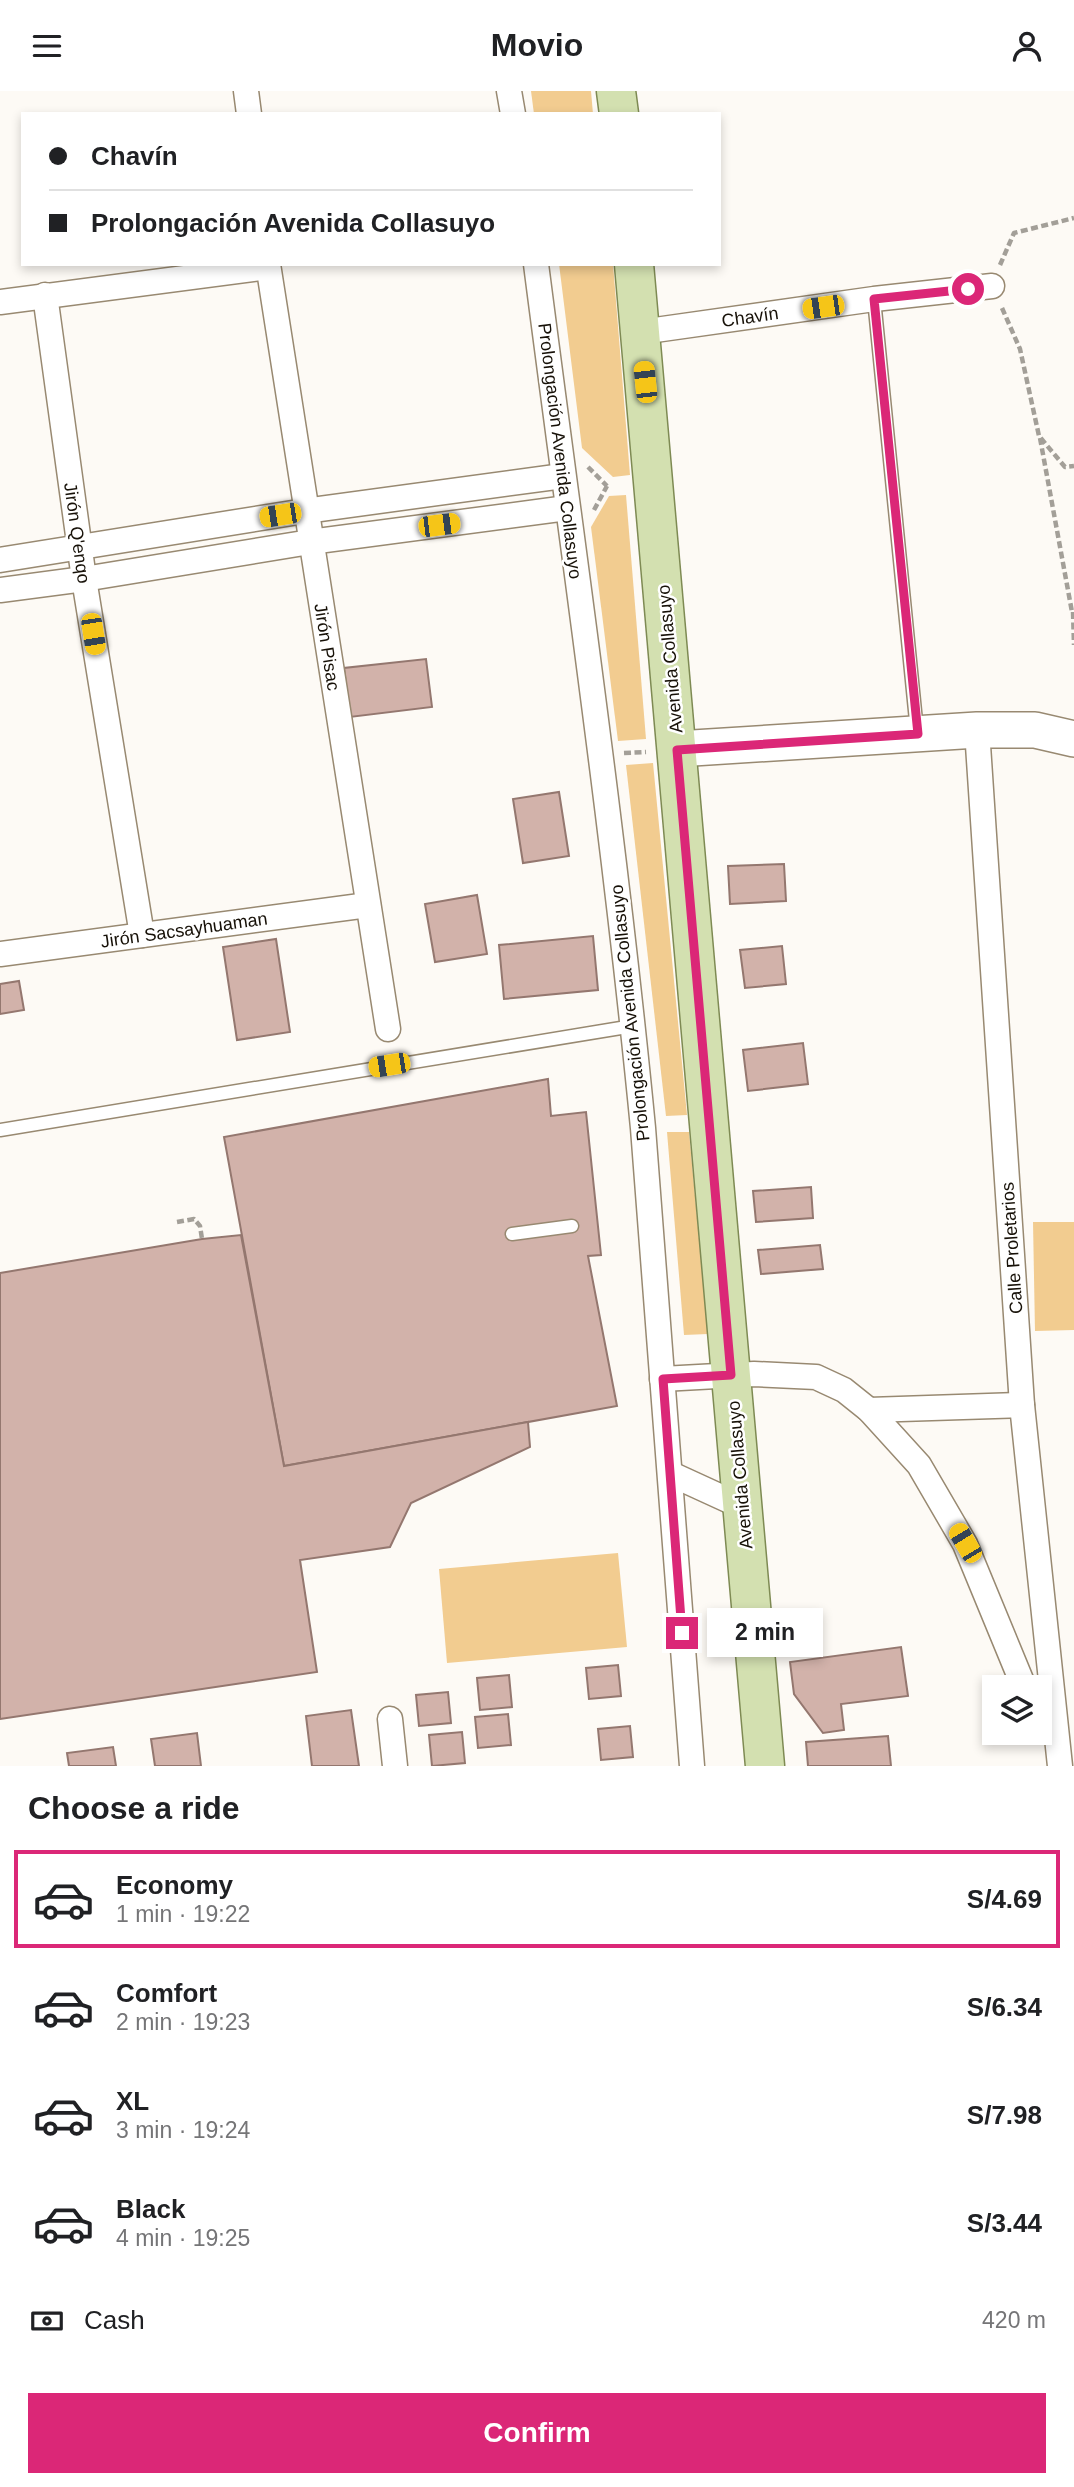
<!DOCTYPE html>
<html lang="en">
<head>
<meta charset="utf-8">
<style>
	:root { --surface:#fff; --page:#f6f6f6; --text:#202124; --muted:#757577; --line:#e0e0e0; --accent:#db2777 }
	body { margin:0; font-family:Helvetica,sans-serif; background:var(--page); color:var(--text); height:100vh; display:flex; flex-direction:column; font-size:26px; white-space:nowrap }
	* { box-sizing:border-box; margin:0 }
	p { font-size:23px; color:var(--muted) }
	.icon { flex:none; width:38px; height:38px; fill:none; stroke:currentColor; stroke-width:2; stroke-linecap:round; stroke-linejoin:round }
	.map { position:relative; height:1675px; overflow:hidden }
	.details { display:flex; flex-direction:column; background:var(--surface); flex:1 }
	.details>* { flex:none }
	.top-card { position:absolute; left:21px; top:21px; width:700px; height:154px; border-radius:0px; box-shadow:0 4px 10px #0003; display:grid; align-content:center; height:154px; padding:0 28px; background:var(--surface) }
	.tools { position:absolute; left:982px; top:1584px; display:grid; gap:14px }
	.tools a { display:grid; place-items:center; width:70px; height:70px; border-radius:0px; background:var(--surface); box-shadow:0 4px 10px #0003; font-size:35px }
	.end { position:absolute; width:32px; height:32px; margin:-16px; border:9px solid #db2777; background:#fff; box-shadow:0 0 0 4px #fff }
	.from { border-radius:50% }
	.bubble { position:absolute; height:49px; border-radius:0px; background:var(--surface); box-shadow:0 4px 10px #0003; font-size:23px; font-weight:600; line-height:49px; text-align:center }
	.car { position:absolute; width:21px; height:42px; margin:-21px -10px; border-radius:9px; box-shadow:0 0 5px 2px #0007; background:linear-gradient(#f5c518 24%,#345 0 40%,#f5c518 0 76%,#345 0 86%,#f5c518 0) }
	.top-card b { display:flex; align-items:center; gap:24px; height:66px; font-size:26px }
	.top-card b+b { border-top:2px solid var(--line) }
	.top-card i { width:18px; height:18px; background:var(--text) }
	ul { padding:0; list-style:none }
	li { display:flex; align-items:center; gap:21px; height:98px; margin:0 14px 10px; padding:0 14px; border:4px solid transparent; border-radius:0px }
	li div { flex:1 }
	li b { display:block; font-size:26px }
	li em { font-style:normal; font-weight:600 }
	li.selected { border-color:var(--accent) }
	li>.icon { width:63px; height:63px; stroke-width:1.5 }
	h2 { padding:0 28px; font-size:32px; line-height:84px }
	.pay { display:flex; align-items:center; gap:18px; height:77px; padding:0 28px; font-size:26px }
	.pay p { margin-inline-start:auto }
	.primary-button { display:flex; gap:14px; margin-top:auto; padding:14px 28px }
	.primary-button a { flex:1; height:80px; border-radius:0px; background:var(--accent); color:#fff; font-size:28px; font-weight:600; line-height:80px; text-align:center }
	header { display:flex; justify-content:space-between; align-items:center; height:91px; padding:0 28px; background:var(--surface); font-size:32px; font-weight:600 }
	.map>svg:first-child { display:block }
	.green { fill:#f2cc90 }
	.building { fill:#d2b2aa; stroke:#94776f; stroke-width:2 }
	.lines { fill:none; stroke-linecap:round; stroke-linejoin:round }
	.lane-casing { stroke:#988971; stroke-width:15 }
	.street-casing { stroke:#988971; stroke-width:27 }
	.secondary-casing { stroke:#988971; stroke-width:38 }
	.primary-casing { stroke:#7e8a53; stroke-width:41 }
	.path { stroke:#a39f98; stroke-width:4.5; stroke-dasharray:7 3.5; stroke-linecap:butt }
	.lane { stroke:#fff; stroke-width:12 }
	.street { stroke:#fff; stroke-width:24 }
	.secondary { stroke:#fff; stroke-width:35 }
	.primary { stroke:#d3e0b0; stroke-width:38 }
	.route { stroke:#db2777; stroke-width:9 }
	.labels { text-anchor:middle; dominant-baseline:central; stroke-width:5; stroke-linejoin:round; paint-order:stroke }
	.street-label { font-size:18px; fill:#171108; stroke:#fff }
</style>
</head>
<body>
<header><svg class="icon" aria-label="menu" viewBox="0 0 24 24"><path d="M4 6h16M4 12h16M4 18h16"/></svg>Movio<svg class="icon" aria-label="person" viewBox="0 0 24 24"><circle cx="12" cy="8" r="4"/><path d="M4 21q1-7 8-7t8 7"/></svg></header>
<div class="map">
<svg width="1074" height="1675" viewBox="0 0 1074 1675">
	<rect width="100%" height="100%" fill="#fdfaf5"/>
	<g class="green">
		<path d="M 531,0 L 591,0 L 593,23 L 534,23 Z"/>
		<path d="M 559,173 L 613,173 L 630,384 L 613,386 L 582,357 Z"/>
		<path d="M 626,404 L 646,648 L 618,650 L 591,436 L 609,405 Z"/>
		<path d="M 653,672 L 687,1024 L 666,1025 L 626,674 Z"/>
		<path d="M 667,1041 L 689,1041 L 708,1243 L 684,1244 Z"/>
		<path d="M 1033,1131 L 1074,1131 L 1074,1239 L 1035,1240 Z"/>
		<path d="M 618,1462 L 627,1556 L 447,1572 L 439,1478 Z"/>
	</g>
	<g class="building">
		<path d="M 426,568 L 432,616 L 350,626 L 344,577 Z"/>
		<path d="M 559,701 L 569,765 L 523,772 L 513,708 Z"/>
		<path d="M 784,773 L 786,810 L 730,813 L 728,775 Z"/>
		<path d="M 477,804 L 487,863 L 435,871 L 425,813 Z"/>
		<path d="M 593,845 L 598,899 L 504,908 L 499,854 Z"/>
		<path d="M 276,848 L 290,941 L 237,949 L 223,856 Z"/>
		<path d="M 782,855 L 786,893 L 745,897 L 740,859 Z"/>
		<path d="M 19,890 L 24,919 L 0,923 L 0,893 Z"/>
		<path d="M 803,952 L 808,993 L 748,1000 L 743,959 Z"/>
		<path d="M 548,988 L 551,1025 L 586,1021 L 601,1164 L 588,1165 L 617,1315 L 284,1375 L 224,1046 Z"/>
		<path d="M 811,1096 L 813,1127 L 756,1131 L 753,1100 Z"/>
		<path d="M 241,1144 L 284,1375 L 528,1331 L 530,1356 L 411,1412 L 390,1456 L 300,1469 L 317,1581 L 0,1628 L 0,1182 L 202,1148 Z"/>
		<path d="M 820,1154 L 823,1178 L 761,1183 L 758,1159 Z"/>
		<path d="M 901,1556 L 908,1605 L 841,1613 L 844,1639 L 823,1642 L 794,1603 L 790,1571 Z"/>
		<path d="M 618,1574 L 621,1605 L 589,1608 L 586,1577 Z"/>
		<path d="M 509,1584 L 512,1616 L 480,1619 L 477,1587 Z"/>
		<path d="M 448,1601 L 451,1632 L 419,1635 L 416,1604 Z"/>
		<path d="M 351,1619 L 359,1675 L 312,1675 L 306,1625 Z"/>
		<path d="M 508,1623 L 511,1654 L 478,1657 L 475,1626 Z"/>
		<path d="M 630,1635 L 633,1666 L 601,1669 L 598,1638 Z"/>
		<path d="M 462,1641 L 465,1672 L 432,1675 L 429,1644 Z"/>
		<path d="M 197,1642 L 201,1675 L 155,1675 L 151,1648 Z"/>
		<path d="M 888,1645 L 891,1675 L 808,1675 L 806,1651 Z"/>
		<path d="M 113,1656 L 116,1675 L 69,1675 L 67,1662 Z"/>
	</g>
	<g class="lines">
		<defs>
			<g id="lane">
				<path d="M 874,208 L 917,640"/>
				<path d="M 0,1039 L 633,935"/>
				<path d="M 512,1143 L 572,1135"/>
			</g>
			<g id="street">
				<path d="M 246,0 L 249,23"/>
				<path d="M 509,0 L 513,23"/>
				<path d="M 268,173 L 388,938"/>
				<path d="M 536,173 C 573,461 615,748 643,1037 L 692,1675"/>
				<path d="M 45,204 L 84,488 L 142,844"/>
				<path d="M 0,211 L 268,176"/>
				<path d="M 641,241 L 874,208 L 992,195"/>
				<path d="M 0,469 L 305,420 L 563,385"/>
				<path d="M 0,499 L 84,488 L 310,451 L 567,417"/>
				<path d="M 977,639 L 1022,1314 L 1060,1675"/>
				<path d="M 0,863 L 368,814"/>
				<path d="M 662,1288 L 754,1283 L 816,1286 L 844,1299 L 869,1319 L 919,1374 L 965,1453 L 1024,1596"/>
				<path d="M 869,1319 L 1022,1314"/>
				<path d="M 671,1383 L 743,1416"/>
				<path d="M 390,1628 L 395,1675"/>
			</g>
			<path id="secondary" d="M 677,658 L 977,639 L 1035,639 L 1074,648"/>
			<g id="primary">
				<path d="M 616,0 L 619,23"/>
				<path d="M 634,173 L 765,1675"/>
			</g>
		</defs>
		<use href="#lane" class="lane-casing"/>
		<use href="#street" class="street-casing"/>
		<use href="#secondary" class="secondary-casing"/>
		<use href="#primary" class="primary-casing"/>
		<g class="path">
			<path d="M 1000,174 L 1014,142 L 1074,127"/>
			<path d="M 1002,217 L 1020,258 L 1039,345 L 1065,376 L 1074,375"/>
			<path d="M 1040,347 L 1072,521"/>
			<path d="M 588,376 L 607,395"/>
			<path d="M 594,419 L 607,395"/>
			<path d="M 1073,521 L 1074,554"/>
			<path d="M 624,662 L 646,661"/>
			<path d="M 177,1131 L 194,1128 L 200,1135 L 202,1148"/>
		</g>
		<use href="#lane" class="lane"/>
		<use href="#street" class="street"/>
		<use href="#secondary" class="secondary"/>
		<use href="#primary" class="primary"/>
	</g>
	<g class="lines">
		<path class="route" d="M 682,1542 L 663,1288 L 731,1284 L 677,659 L 918,643 L 874,208 L 968,198"/>
	</g>
	<g class="labels">
		<g class="street-label">
			<text transform="translate(750 226) rotate(-8)">Chavín</text>
			<text transform="translate(560 360) rotate(83)">Prolongación Avenida Collasuyo</text>
			<text transform="translate(77 442) rotate(82)">Jirón Q'enqo</text>
			<text transform="translate(327 556) rotate(81)">Jirón Pisac</text>
			<text transform="translate(670 568) rotate(-95)">Avenida Collasuyo</text>
			<text transform="translate(184 839) rotate(-8)">Jirón Sacsayhuaman</text>
			<text transform="translate(630 922) rotate(-96)">Prolongación Avenida Collasuyo</text>
			<text transform="translate(1012 1157) rotate(-94)">Calle Proletarios</text>
			<text transform="translate(740 1384) rotate(-95)">Avenida Collasuyo</text>
		</g>
	</g>
</svg>
<div class="tools">
<a><svg class="icon" aria-label="layers" viewBox="0 0 24 24"><path d="M12 4l9 5-9 5-9-5zM3 14l9 5 9-5"/></svg></a>
</div>
<i class="end from" style="left:968px;top:198px"></i>
<i class="end" style="left:682px;top:1542px"></i>
<div class="bubble" style="left:707px;top:1517px;width:116px">2 min</div>
<i class="car" style="left:823px;top:216px;rotate:262deg"></i>
<i class="car" style="left:645px;top:291px;rotate:354deg"></i>
<i class="car" style="left:280px;top:424px;rotate:261deg"></i>
<i class="car" style="left:439px;top:434px;rotate:83deg"></i>
<i class="car" style="left:93px;top:543px;rotate:171deg"></i>
<i class="car" style="left:389px;top:974px;rotate:261deg"></i>
<i class="car" style="left:965px;top:1452px;rotate:329deg"></i>
<div class="top-card">
<b><i class="from"></i>Chavín</b>
<b><i></i>Prolongación Avenida Collasuyo</b>
</div>
</div>
<section class="details">
<h2>Choose a ride</h2>
<ul>
<li class="selected"><svg class="icon" aria-label="car" viewBox="0 0 24 24"><path d="M5 17H2v-5l4-1 3-4h7l3 4 3 1v5h-3M9 17h6M6 11h13"/><circle cx="7" cy="17" r="2"/><circle cx="17" cy="17" r="2"/></svg><div><b>Economy</b><p>1 min · 19:22</p></div><em>S/4.69</em></li>
<li><svg class="icon" aria-label="car" viewBox="0 0 24 24"><path d="M5 17H2v-5l4-1 3-4h7l3 4 3 1v5h-3M9 17h6M6 11h13"/><circle cx="7" cy="17" r="2"/><circle cx="17" cy="17" r="2"/></svg><div><b>Comfort</b><p>2 min · 19:23</p></div><em>S/6.34</em></li>
<li><svg class="icon" aria-label="car" viewBox="0 0 24 24"><path d="M5 17H2v-5l4-1 3-4h7l3 4 3 1v5h-3M9 17h6M6 11h13"/><circle cx="7" cy="17" r="2"/><circle cx="17" cy="17" r="2"/></svg><div><b>XL</b><p>3 min · 19:24</p></div><em>S/7.98</em></li>
<li><svg class="icon" aria-label="car" viewBox="0 0 24 24"><path d="M5 17H2v-5l4-1 3-4h7l3 4 3 1v5h-3M9 17h6M6 11h13"/><circle cx="7" cy="17" r="2"/><circle cx="17" cy="17" r="2"/></svg><div><b>Black</b><p>4 min · 19:25</p></div><em>S/3.44</em></li>
</ul>
<div class="pay"><svg class="icon" aria-label="cash" viewBox="0 0 24 24"><path d="M3 7h18v10H3z"/><circle cx="12" cy="12" r="2"/></svg>Cash<p>420 m</p></div>
<div class="primary-button"><a>Confirm</a></div>
</section>
</body>
</html>
